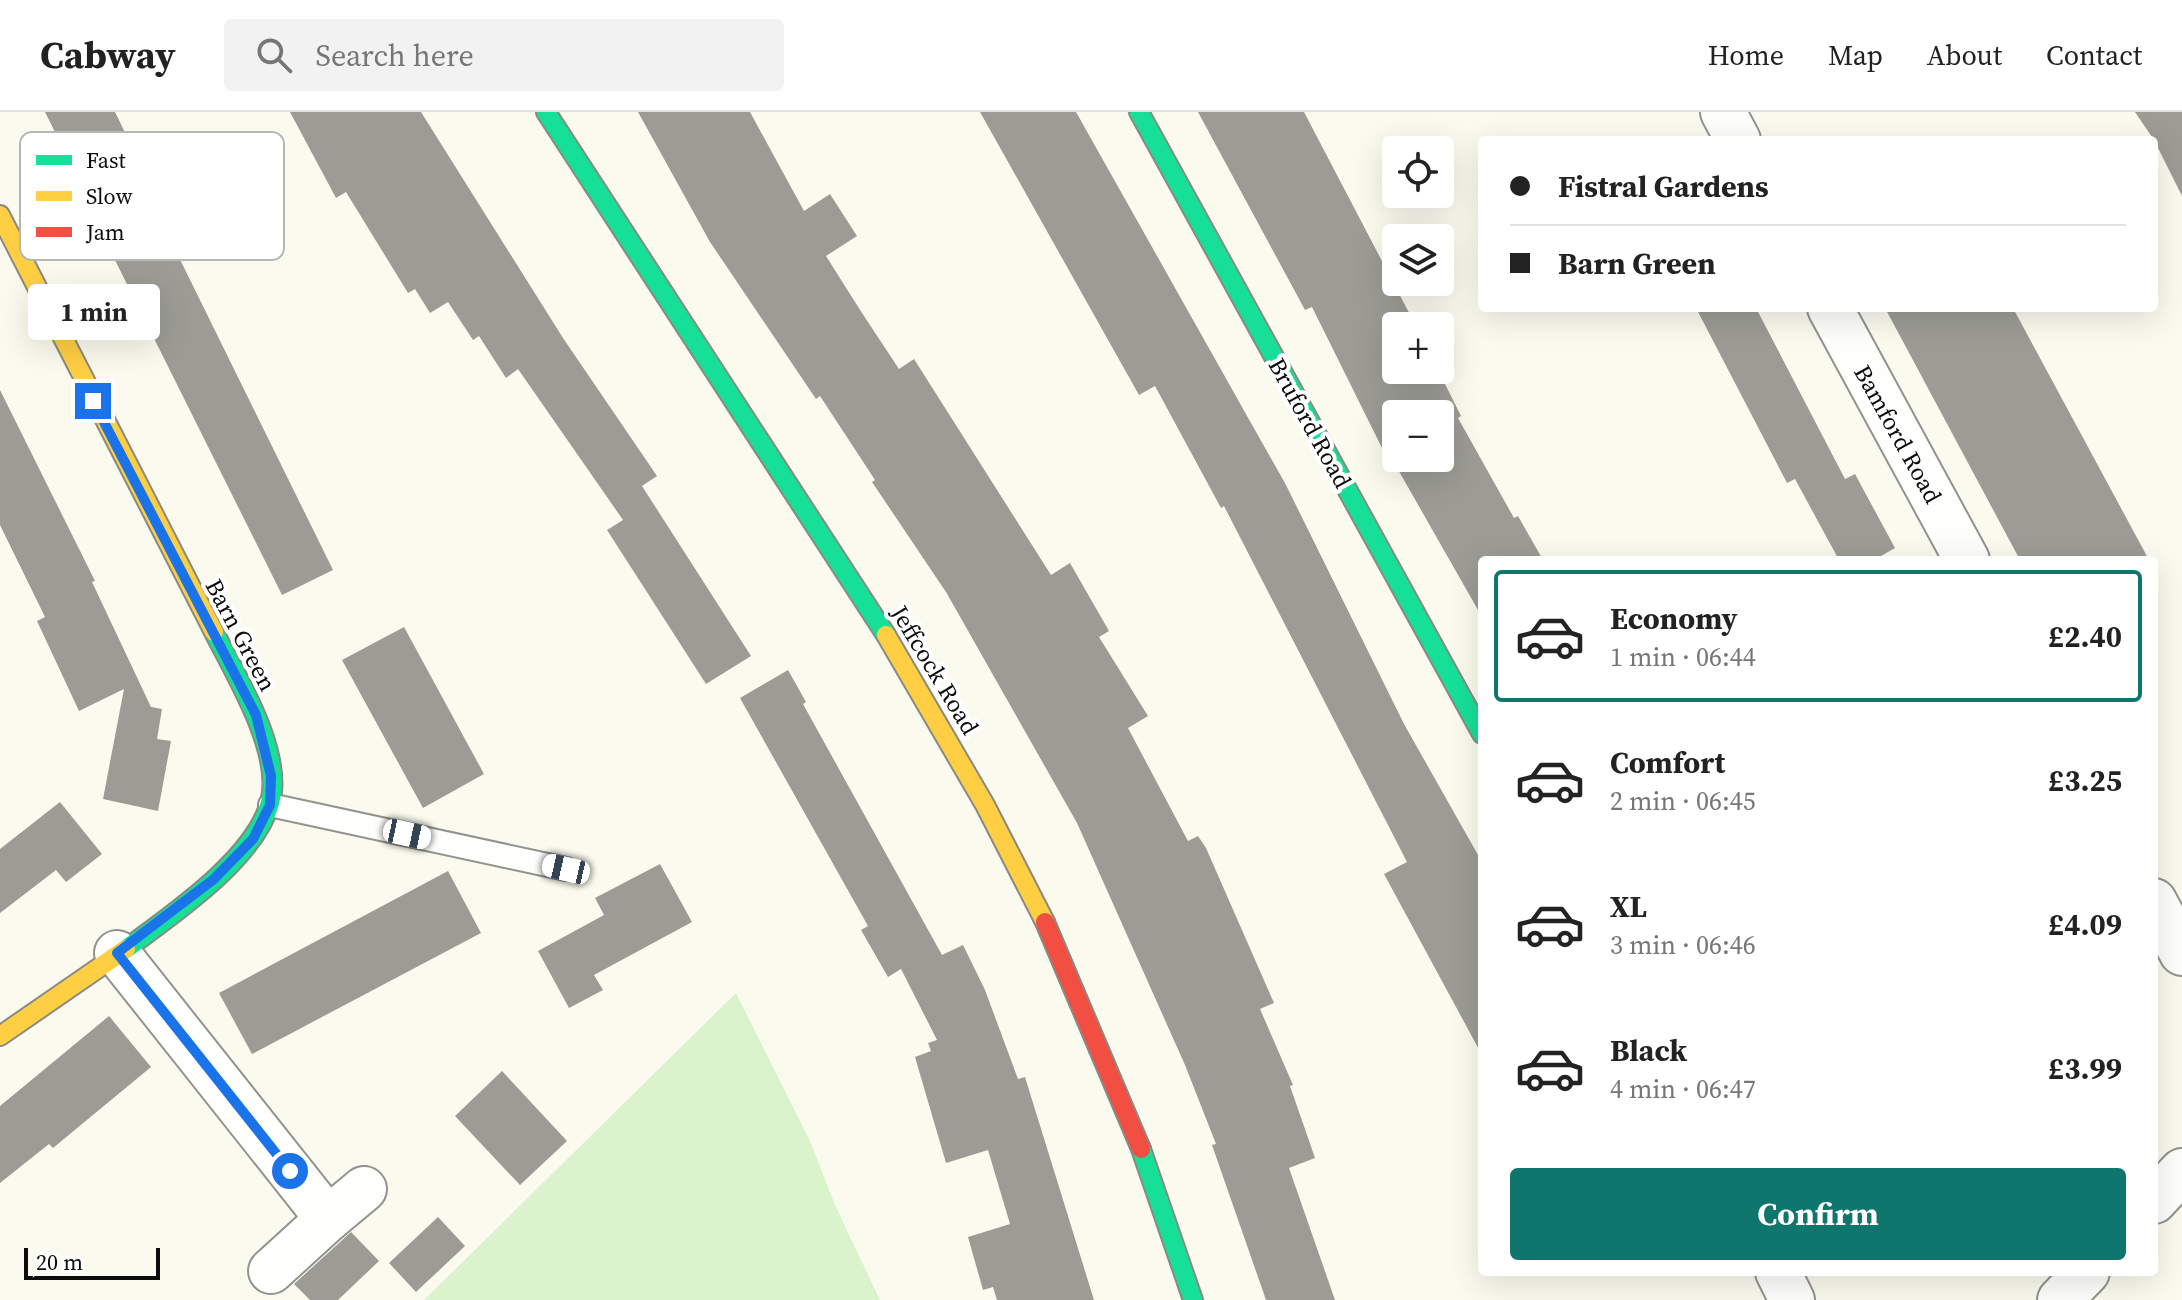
<!DOCTYPE html>
<html lang="en">
<head>
<meta charset="utf-8">
<style>
	:root { --surface:#fff; --page:#f2f2f2; --text:#222; --muted:#767676; --line:#e0e0e0; --accent:#0f766e }
	body { margin:0; font-family:"Source Serif 4",serif; background:var(--page); color:var(--text); height:100vh; display:flex; flex-direction:column; font-size:30px; white-space:nowrap }
	* { box-sizing:border-box; margin:0 }
	p { font-size:26px; color:var(--muted) }
	.icon { flex:none; width:44px; height:44px; fill:none; stroke:currentColor; stroke-width:2; stroke-linecap:round; stroke-linejoin:round }
	.map { position:relative; flex:1; overflow:hidden }
	.details { position:absolute; left:1478px; top:444px; width:680px; height:720px; display:flex; flex-direction:column; background:var(--surface); border-radius:8px; box-shadow:0 8px 32px #0002 }
	.details>* { flex:none }
	.guide { position:absolute; left:1478px; top:24px; width:680px; height:176px; border-radius:8px; box-shadow:0 8px 32px #0002; display:grid; align-content:center; height:176px; padding:0 32px; background:var(--surface) }
	.controls { position:absolute; left:1382px; top:24px; display:grid; gap:16px }
	.controls a { display:grid; place-items:center; width:72px; height:72px; border-radius:8px; background:var(--surface); box-shadow:0 8px 32px #0002; font-size:40px }
	.scale { position:absolute; left:24px; bottom:20px; width:136px; box-sizing:border-box; padding-left:8px; border:4px solid #0c0c0c; border-top:0; font-size:22px; line-height:28px; white-space:nowrap; color:#0c0c0c; -webkit-text-stroke:6px #fff; paint-order:stroke }
	.end { position:absolute; width:36px; height:36px; margin:-18px; border:10px solid #1a73e8; background:#fff; box-shadow:0 0 0 4px #fff }
	.from { border-radius:50% }
	.bubble { position:absolute; height:56px; border-radius:8px; background:var(--surface); box-shadow:0 8px 32px #0002; font-size:26px; font-weight:700; line-height:56px; text-align:center }
	.car { position:absolute; width:24px; height:48px; margin:-24px -12px; border-radius:10px; box-shadow:0 0 6px 2px #0007; background:linear-gradient(#fff 24%,#345 0 40%,#fff 0 76%,#345 0 86%,#fff 0) }
	.guide b { display:flex; align-items:center; gap:28px; height:76px; font-size:30px }
	.guide b+b { border-top:2px solid var(--line) }
	.guide i { width:20px; height:20px; background:var(--text) }
	ul { padding:14px 0 0; list-style:none }
	li { display:flex; align-items:center; gap:24px; height:132px; margin:0 16px 12px; padding:0 16px; border:4px solid transparent; border-radius:8px }
	li div { flex:1 }
	li b { display:block; font-size:30px }
	li em { font-style:normal; font-weight:700 }
	li.on { border-color:var(--accent) }
	li>.icon { width:72px; height:72px; stroke-width:1.5 }
	.button { display:flex; gap:16px; margin-top:auto; padding:16px 32px }
	.button a { flex:1; height:92px; border-radius:8px; background:var(--accent); color:#fff; font-size:32px; font-weight:700; line-height:92px; text-align:center }
	header { display:flex; align-items:center; gap:48px; box-sizing:border-box; height:112px; padding:0 40px; background:var(--surface); border-bottom:2px solid var(--line) }
	header strong { font-size:38px }
	nav { display:flex; gap:44px; margin-inline-start:auto; font-size:28px }
	.search { width:560px; height:72px; background:var(--page); display:flex; align-items:center; gap:20px; box-sizing:border-box; padding:0 28px; border-radius:8px; color:var(--muted); font-size:30px }
	.map>svg:first-child { display:block }
	.green { fill:#dbf3cc }
	.building { fill:#9c9c95; fill-rule:evenodd }
	.lines { fill:none; stroke-linecap:round; stroke-linejoin:round }
	.lane-casing { stroke:#93938e; stroke-width:26 }
	.street-casing { stroke:#93938e; stroke-width:48 }
	.fast-casing { stroke:#8a8a85; stroke-width:22 }
	.slow-casing { stroke:#8a8a85; stroke-width:22 }
	.jam-casing { stroke:#8a8a85; stroke-width:22 }
	.lane { stroke:#fefefd; stroke-width:22 }
	.street { stroke:#fefefd; stroke-width:44 }
	.fast { stroke:#16e098; stroke-width:18 }
	.slow { stroke:#ffcf43; stroke-width:18 }
	.jam { stroke:#f24e42; stroke-width:18 }
	.route { stroke:#1a73e8; stroke-width:10 }
	.labels { text-anchor:middle; dominant-baseline:central; stroke-width:8; stroke-linejoin:round; paint-order:stroke }
	.street-label { font-size:24px; fill:#0c0c0c; stroke:#fff }
	.key { fill:#fff; stroke:#b6b6b6; stroke-width:2 }
	.key-label { font-size:22px; fill:#0c0c0c }
</style>
</head>
<body>
<header>
<strong>Cabway</strong>
<div class="search"><svg class="icon" aria-label="search" viewBox="0 0 24 24"><circle cx="10" cy="10" r="6"/><path d="M15 15l6 6"/></svg>Search here</div>
<nav><a>Home</a><a>Map</a><a>About</a><a>Contact</a></nav>
</header>
<div class="map">
<svg width="2182" height="1188" viewBox="0 0 2182 1188">
	<rect width="100%" height="100%" fill="#fafaef"/>
	<path class="green" d="M 736,881 L 810,1029 L 835,1093 L 880,1188 L 424,1188 Z"/>
	<g class="building">
		<path d="M 45,0 L 115,0 L 137,45 L 131,48 L 333,458 L 282,483 L 83,84 L 86,82 Z"/>
		<path d="M 290,0 L 421,0 L 563,226 L 657,364 L 642,374 L 751,544 L 706,572 L 607,418 L 623,408 L 518,257 L 506,266 L 479,224 L 473,228 L 448,190 L 430,201 L 415,177 L 408,181 L 346,80 L 336,86 Z"/>
		<path d="M 638,0 L 750,0 L 804,99 L 830,82 L 857,124 L 826,144 L 862,201 L 899,257 L 914,247 L 1051,463 L 1070,451 L 1109,519 L 1099,525 L 1148,604 L 1128,616 L 1188,729 L 1198,724 L 1206,736 L 1274,891 L 1260,897 L 1293,973 L 1290,974 L 1315,1046 L 1289,1056 L 1335,1188 L 1266,1188 L 1212,1033 L 1216,1032 L 1185,953 L 1077,711 L 946,480 L 872,370 L 875,368 L 820,284 L 816,287 L 710,130 Z"/>
		<path d="M 980,0 L 1076,0 L 1286,373 L 1404,612 L 1482,750 L 1482,943 L 1384,762 L 1407,750 L 1224,394 L 1221,396 L 1155,274 L 1139,283 Z"/>
		<path d="M 1198,0 L 1304,0 L 1416,214 L 1396,214 L 1396,258 L 1438,258 L 1461,304 L 1458,306 L 1514,406 L 1518,404 L 1543,448 L 1482,448 L 1482,505 L 1388,340 L 1385,342 L 1312,195 L 1305,198 ZM 1396,302 L 1440,302 L 1440,346 L 1396,346 Z"/>
		<path d="M 2135,0 L 2182,0 L 2182,84 L 2154,28 Z"/>
		<path d="M 1696,196 L 1756,196 L 1845,367 L 1855,362 L 1895,436 L 1874,448 L 1839,448 L 1795,367 L 1787,371 Z"/>
		<path d="M 1885,196 L 2013,196 L 2149,448 L 2020,448 Z"/>
		<path d="M 0,278 L 95,469 L 92,470 L 151,595 L 162,597 L 157,627 L 171,629 L 158,699 L 103,687 L 124,577 L 79,599 L 37,509 L 45,505 L 0,413 Z"/>
		<path d="M 404,515 L 484,662 L 423,696 L 342,548 Z"/>
		<path d="M 788,558 L 806,590 L 803,592 L 942,843 L 963,833 L 985,878 L 1018,967 L 1025,965 L 1094,1188 L 997,1188 L 993,1175 L 983,1178 L 968,1125 L 1010,1112 L 988,1038 L 946,1051 L 915,945 L 931,939 L 928,931 L 937,928 L 901,857 L 888,865 L 861,818 L 868,814 L 740,586 Z"/>
		<path d="M 60,690 L 102,742 L 66,770 L 56,758 L 0,801 L 0,737 Z"/>
		<path d="M 660,752 L 692,810 L 594,863 L 603,878 L 569,896 L 538,839 L 604,803 L 595,786 Z"/>
		<path d="M 448,759 L 481,821 L 252,942 L 219,881 Z"/>
		<path d="M 109,904 L 151,955 L 53,1036 L 49,1032 L 0,1071 L 0,994 Z"/>
		<path d="M 502,959 L 567,1029 L 520,1073 L 455,1004 Z"/>
		<path d="M 438,1105 L 465,1134 L 416,1180 L 389,1151 Z"/>
		<path d="M 351,1120 L 379,1149 L 338,1188 L 310,1188 L 294,1172 Z"/>
	</g>
	<g class="lines">
		<defs>
			<path id="lane" d="M 270,693 L 566,757"/>
			<g id="street">
				<path d="M 1723,0 L 1738,28"/>
				<path d="M 1830,196 L 1967,448"/>
				<path d="M 2154,789 L 2182,841"/>
				<path d="M 117,841 L 328,1107 L 364,1077"/>
				<path d="M 2154,1089 L 2182,1059"/>
				<path d="M 271,1159 L 328,1107"/>
				<path d="M 1778,1160 L 1792,1188"/>
				<path d="M 2060,1188 L 2087,1160"/>
			</g>
			<g id="fast">
				<path d="M 546,0 L 886,523"/>
				<path d="M 1139,0 L 1482,622"/>
				<path d="M 126,837 C 171,803 254,748 270,691 C 284,641 236,564 214,520"/>
				<path d="M 1141,1037 L 1193,1188"/>
			</g>
			<g id="slow">
				<path d="M 0,103 L 214,520"/>
				<path d="M 886,523 L 985,693 L 1045,810"/>
				<path d="M 0,924 L 126,837"/>
			</g>
			<path id="jam" d="M 1045,810 L 1141,1037"/>
		</defs>
		<use href="#lane" class="lane-casing"/>
		<use href="#street" class="street-casing"/>
		<use href="#fast" class="fast-casing"/>
		<use href="#slow" class="slow-casing"/>
		<use href="#jam" class="jam-casing"/>
		<use href="#lane" class="lane"/>
		<use href="#street" class="street"/>
		<use href="#fast" class="fast"/>
		<use href="#slow" class="slow"/>
		<use href="#jam" class="jam"/>
	</g>
	<g class="lines">
		<path class="route" d="M 93,289 L 256,603 L 271,664 L 270,693 L 253,727 L 214,767 L 117,841 L 290,1059"/>
	</g>
	<g class="labels">
		<g class="street-label">
			<text transform="translate(1310 311) rotate(61)">Bruford Road</text>
			<text transform="translate(1898 322) rotate(61)">Bamford Road</text>
			<text transform="translate(241 523) rotate(62)">Barn Green</text>
			<text transform="translate(935 558) rotate(59)">Jeffcock Road</text>
		</g>
	</g>
	<rect x="20" y="20" width="264" height="128" rx="12" class="key"/>
	<rect x="36" y="43" width="36" height="10" fill="#16e098"/>
	<rect x="36" y="79" width="36" height="10" fill="#ffcf43"/>
	<rect x="36" y="115" width="36" height="10" fill="#f24e42"/>
	<g class="key-label">
		<text x="86" y="56">Fast</text>
		<text x="86" y="92">Slow</text>
		<text x="86" y="128">Jam</text>
	</g>
</svg>
<div class="controls">
<a><svg class="icon" aria-label="locate" viewBox="0 0 24 24"><circle cx="12" cy="12" r="6"/><path d="M12 2v4M12 18v4M2 12h4M18 12h4"/></svg></a>
<a><svg class="icon" aria-label="layers" viewBox="0 0 24 24"><path d="M12 4l9 5-9 5-9-5zM3 14l9 5 9-5"/></svg></a>
<a>+</a>
<a>−</a>
</div>
<div class="scale">20 m</div>
<i class="end from" style="left:290px;top:1059px"></i>
<i class="end" style="left:93px;top:289px"></i>
<div class="bubble" style="left:28px;top:172px;width:132px">1 min</div>
<i class="car" style="left:407px;top:722px;rotate:102deg"></i>
<i class="car" style="left:566px;top:757px;rotate:283deg"></i>
<div class="guide">
<b><i class="from"></i>Fistral Gardens</b>
<b><i></i>Barn Green</b>
</div>
<section class="details">
<ul>
<li class="on"><svg class="icon" aria-label="car" viewBox="0 0 24 24"><path d="M5 17H2v-5l4-1 3-4h7l3 4 3 1v5h-3M9 17h6M6 11h13"/><circle cx="7" cy="17" r="2"/><circle cx="17" cy="17" r="2"/></svg><div><b>Economy</b><p>1 min · 06:44</p></div><em>£2.40</em></li>
<li><svg class="icon" aria-label="car" viewBox="0 0 24 24"><path d="M5 17H2v-5l4-1 3-4h7l3 4 3 1v5h-3M9 17h6M6 11h13"/><circle cx="7" cy="17" r="2"/><circle cx="17" cy="17" r="2"/></svg><div><b>Comfort</b><p>2 min · 06:45</p></div><em>£3.25</em></li>
<li><svg class="icon" aria-label="car" viewBox="0 0 24 24"><path d="M5 17H2v-5l4-1 3-4h7l3 4 3 1v5h-3M9 17h6M6 11h13"/><circle cx="7" cy="17" r="2"/><circle cx="17" cy="17" r="2"/></svg><div><b>XL</b><p>3 min · 06:46</p></div><em>£4.09</em></li>
<li><svg class="icon" aria-label="car" viewBox="0 0 24 24"><path d="M5 17H2v-5l4-1 3-4h7l3 4 3 1v5h-3M9 17h6M6 11h13"/><circle cx="7" cy="17" r="2"/><circle cx="17" cy="17" r="2"/></svg><div><b>Black</b><p>4 min · 06:47</p></div><em>£3.99</em></li>
</ul>
<div class="button"><a>Confirm</a></div>
</section>
</div>
</body>
</html>
